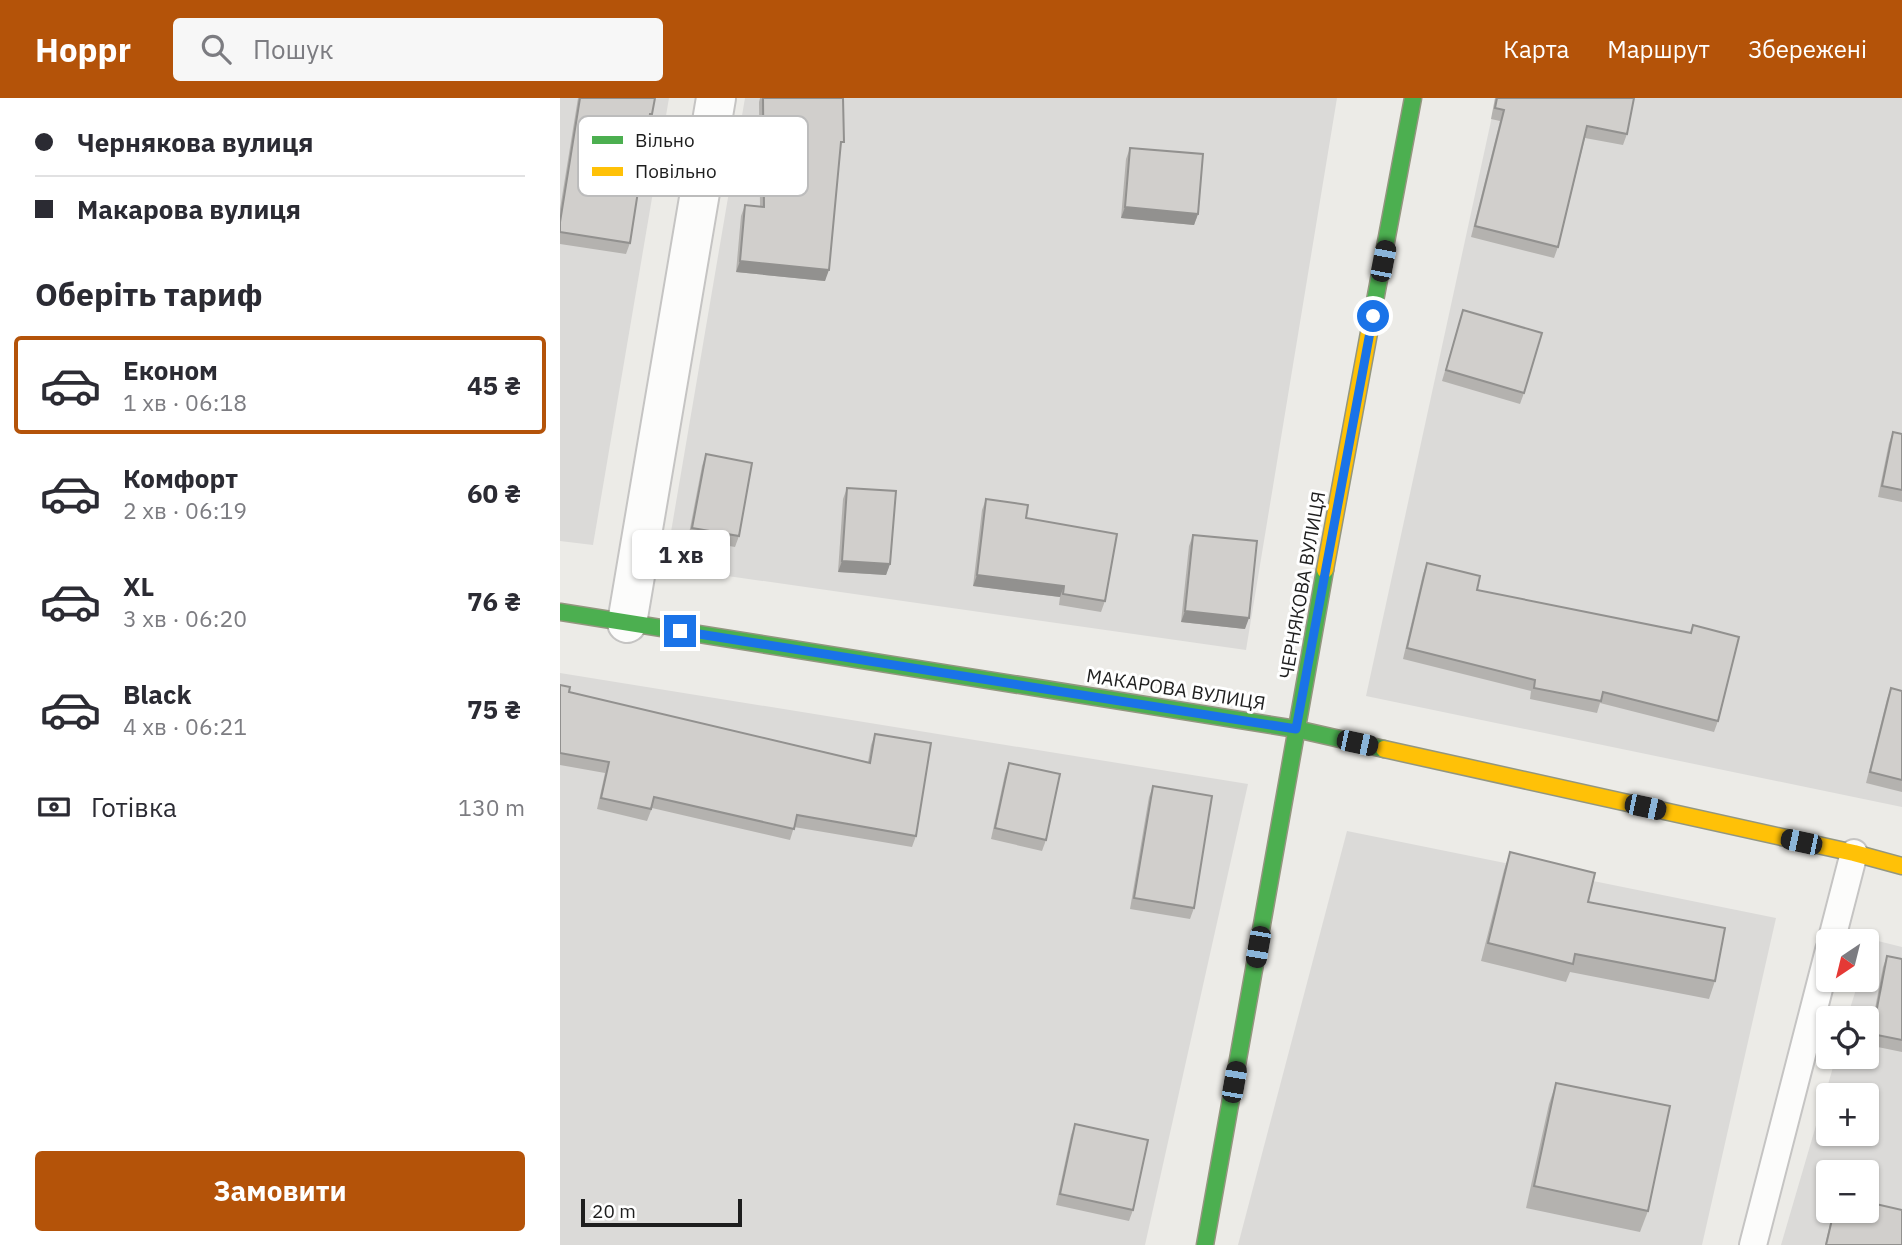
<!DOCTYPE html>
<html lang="uk">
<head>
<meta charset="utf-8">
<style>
	:root { --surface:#fff; --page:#f7f7f7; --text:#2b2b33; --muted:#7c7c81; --line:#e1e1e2; --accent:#b45309 }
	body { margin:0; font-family:"IBM Plex Sans",sans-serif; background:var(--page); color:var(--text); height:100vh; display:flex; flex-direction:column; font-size:26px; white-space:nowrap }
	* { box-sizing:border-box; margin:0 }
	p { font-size:23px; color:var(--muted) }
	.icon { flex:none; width:38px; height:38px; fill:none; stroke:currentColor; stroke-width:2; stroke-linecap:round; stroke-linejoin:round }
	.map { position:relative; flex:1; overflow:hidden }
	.panel { display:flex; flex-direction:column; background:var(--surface); width:560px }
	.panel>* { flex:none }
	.top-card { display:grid; align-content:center; height:154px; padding:0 35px; background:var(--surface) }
	.needle { width:46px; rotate:215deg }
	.controls { position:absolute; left:1256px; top:831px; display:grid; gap:14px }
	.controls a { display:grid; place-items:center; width:63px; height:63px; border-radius:7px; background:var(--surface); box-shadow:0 2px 5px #0004; font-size:35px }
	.scale { position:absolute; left:21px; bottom:18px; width:161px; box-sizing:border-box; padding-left:7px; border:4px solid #1e1e1e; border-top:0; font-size:19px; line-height:24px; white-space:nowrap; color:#1e1e1e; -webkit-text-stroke:5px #fff; paint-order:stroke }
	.end { position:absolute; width:32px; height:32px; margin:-16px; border:9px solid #1a73e8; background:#fff; box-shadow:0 0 0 4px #fff }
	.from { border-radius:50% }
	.bubble { position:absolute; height:49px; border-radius:7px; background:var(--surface); box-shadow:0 2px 5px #0004; font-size:23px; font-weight:800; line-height:49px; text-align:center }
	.car { position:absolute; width:21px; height:42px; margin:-21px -10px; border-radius:9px; box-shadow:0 0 5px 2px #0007; background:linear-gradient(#222 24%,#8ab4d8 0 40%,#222 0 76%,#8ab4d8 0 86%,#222 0) }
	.top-card b { display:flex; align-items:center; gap:24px; height:66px; font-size:26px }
	.top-card b+b { border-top:2px solid var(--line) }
	.top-card i { width:18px; height:18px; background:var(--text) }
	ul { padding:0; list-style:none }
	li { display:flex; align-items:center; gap:21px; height:98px; margin:0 14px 10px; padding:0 21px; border:4px solid transparent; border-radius:7px }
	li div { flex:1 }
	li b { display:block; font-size:26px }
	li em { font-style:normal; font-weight:800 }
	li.active { border-color:var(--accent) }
	li>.icon { width:63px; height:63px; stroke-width:1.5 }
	h2 { padding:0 35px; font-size:32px; line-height:84px }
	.pay { display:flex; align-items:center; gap:18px; height:77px; padding:0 35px; font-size:26px }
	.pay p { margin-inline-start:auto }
	.primary-button { display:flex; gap:14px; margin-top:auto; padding:14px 35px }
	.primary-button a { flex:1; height:80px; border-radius:7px; background:var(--accent); color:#fff; font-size:28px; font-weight:800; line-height:80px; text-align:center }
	header { display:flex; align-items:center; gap:42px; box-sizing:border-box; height:98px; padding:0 35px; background:var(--accent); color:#fff }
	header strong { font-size:33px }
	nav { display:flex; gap:38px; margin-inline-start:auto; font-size:24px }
	.search { width:490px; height:63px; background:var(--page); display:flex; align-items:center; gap:18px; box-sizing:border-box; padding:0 24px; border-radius:7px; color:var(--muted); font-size:26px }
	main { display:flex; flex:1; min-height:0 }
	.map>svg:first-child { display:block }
	.residential { fill:#dbdad8; fill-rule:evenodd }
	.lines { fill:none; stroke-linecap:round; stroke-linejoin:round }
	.lane-casing { stroke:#c5c4c3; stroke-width:30 }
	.street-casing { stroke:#c5c4c3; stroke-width:42 }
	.fast-casing { stroke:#93967f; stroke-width:19 }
	.slow-casing { stroke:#93967f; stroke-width:19 }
	.lane { stroke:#fcfcfb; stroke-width:26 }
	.street { stroke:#fcfcfb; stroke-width:38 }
	.fast { stroke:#4caf50; stroke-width:16 }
	.slow { stroke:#ffc107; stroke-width:16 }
	.wall { fill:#b4b2af }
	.shaded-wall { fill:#92918f }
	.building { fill:#d1cfcc; stroke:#92918f; stroke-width:2 }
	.route { stroke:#1a73e8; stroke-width:9 }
	.labels { text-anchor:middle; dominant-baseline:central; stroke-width:6; stroke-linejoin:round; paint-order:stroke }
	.street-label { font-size:19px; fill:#1e1e1e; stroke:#fff }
	.key { fill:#fff; stroke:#bcbcbc; stroke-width:2 }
	.key-label { font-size:19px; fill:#1e1e1e }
</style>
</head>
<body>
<header>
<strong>Hoppr</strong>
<div class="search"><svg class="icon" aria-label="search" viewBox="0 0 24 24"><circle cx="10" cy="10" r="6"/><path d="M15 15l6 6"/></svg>Пошук</div>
<nav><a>Карта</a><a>Маршрут</a><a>Збережені</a></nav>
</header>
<main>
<section class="panel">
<div class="top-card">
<b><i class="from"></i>Чернякова вулиця</b>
<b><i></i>Макарова вулиця</b>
</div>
<h2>Оберіть тариф</h2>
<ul>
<li class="active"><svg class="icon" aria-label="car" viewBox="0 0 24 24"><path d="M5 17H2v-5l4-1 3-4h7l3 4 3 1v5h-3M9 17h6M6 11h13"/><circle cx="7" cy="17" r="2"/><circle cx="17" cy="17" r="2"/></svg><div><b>Економ</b><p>1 хв · 06:18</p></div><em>45 ₴</em></li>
<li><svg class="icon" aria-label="car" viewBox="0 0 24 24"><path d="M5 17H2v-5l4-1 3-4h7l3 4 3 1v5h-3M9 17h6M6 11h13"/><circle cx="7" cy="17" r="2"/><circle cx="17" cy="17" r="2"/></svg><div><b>Комфорт</b><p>2 хв · 06:19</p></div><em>60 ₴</em></li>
<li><svg class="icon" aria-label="car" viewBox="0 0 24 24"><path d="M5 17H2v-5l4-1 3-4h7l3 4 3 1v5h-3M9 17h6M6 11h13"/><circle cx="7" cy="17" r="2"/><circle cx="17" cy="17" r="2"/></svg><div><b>XL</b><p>3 хв · 06:20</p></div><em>76 ₴</em></li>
<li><svg class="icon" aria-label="car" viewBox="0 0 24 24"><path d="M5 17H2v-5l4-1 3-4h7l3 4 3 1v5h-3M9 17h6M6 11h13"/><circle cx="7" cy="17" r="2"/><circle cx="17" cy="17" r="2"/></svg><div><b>Black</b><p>4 хв · 06:21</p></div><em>75 ₴</em></li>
</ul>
<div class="pay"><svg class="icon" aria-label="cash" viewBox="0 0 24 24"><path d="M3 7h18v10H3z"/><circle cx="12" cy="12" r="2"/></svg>Готівка<p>130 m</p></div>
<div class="primary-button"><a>Замовити</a></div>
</section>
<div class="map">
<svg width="1342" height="1147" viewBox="0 0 1342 1147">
	<rect width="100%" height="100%" fill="#ecebe7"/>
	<g class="residential">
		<path d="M 0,0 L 109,0 L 33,447 L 0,443 Z"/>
		<path d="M 185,0 L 777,0 L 686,552 L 105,469 Z"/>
		<path d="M 936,0 L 1342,0 L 1342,709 L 806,598 Z"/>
		<path d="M 0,575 L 688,686 L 585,1147 L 0,1147 Z"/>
		<path d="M 787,733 L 1216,820 L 1142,1147 L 678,1147 Z"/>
		<path d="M 1310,841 L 1342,849 L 1342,1147 L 1221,1147 L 1276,959 L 1307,959 L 1307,920 L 1287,920 L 1299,882 L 1307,882 L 1307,852 ZM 1269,998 L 1307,998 L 1307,1036 L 1269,1036 ZM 1269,1074 L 1307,1074 L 1307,1113 L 1269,1113 Z"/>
	</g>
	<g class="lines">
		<defs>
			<g id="lane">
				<path d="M 1271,844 L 1294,755"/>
				<path d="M 1193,1147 L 1269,852"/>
			</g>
			<path id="street" d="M 67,525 L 156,0"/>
			<g id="fast">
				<path d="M 811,224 L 853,0"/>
				<path d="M 0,514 L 736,631 L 824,651"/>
				<path d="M 645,1147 L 765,472"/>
			</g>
			<g id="slow">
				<path d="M 765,472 L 811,224"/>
				<path d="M 824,651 L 1294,755 L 1342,768"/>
			</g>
		</defs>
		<use href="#lane" class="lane-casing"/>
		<use href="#street" class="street-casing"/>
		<use href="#fast" class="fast-casing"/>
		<use href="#slow" class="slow-casing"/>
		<use href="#lane" class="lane"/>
		<use href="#street" class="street"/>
		<use href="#fast" class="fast"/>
		<use href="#slow" class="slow"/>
	</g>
	<g class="wall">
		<path d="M 18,0 L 95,0 L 92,16 L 88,27 L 70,145 L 66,156 L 0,146 L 0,111 Z"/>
		<path d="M 200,0 L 283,0 L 280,53 L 265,183 L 176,174 L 181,118 L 185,107 L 200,109 L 199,4 Z"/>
		<path d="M 935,0 L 1074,0 L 1067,36 L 1063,47 L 1025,40 L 998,149 L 994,160 L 911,139 L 940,23 L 931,21 Z"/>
		<path d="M 570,50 L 638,116 L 634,127 L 561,120 L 566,61 Z"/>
		<path d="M 903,212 L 964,295 L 960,306 L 882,283 Z"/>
		<path d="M 1333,334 L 1342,336 L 1342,404 L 1318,399 L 1329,345 Z"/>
		<path d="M 146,356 L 179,438 L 175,449 L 128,441 L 142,368 Z"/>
		<path d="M 287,390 L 330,466 L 326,477 L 278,474 L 283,401 Z"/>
		<path d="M 426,401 L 466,420 L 545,503 L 541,514 L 499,507 L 500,499 L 413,488 L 422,412 Z"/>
		<path d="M 633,437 L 685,531 L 621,524 L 629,448 Z"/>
		<path d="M 867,465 L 917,492 L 1130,535 L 1133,527 L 1158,623 L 1154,634 L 1040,605 L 1037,615 L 970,601 L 971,593 L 843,561 L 863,476 Z"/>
		<path d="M 0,587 L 9,594 L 308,664 L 311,647 L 315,636 L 356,738 L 352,749 L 234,729 L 230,742 L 92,710 L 87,723 L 37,711 L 45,675 L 0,667 Z"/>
		<path d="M 1331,590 L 1342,593 L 1342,694 L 1306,685 L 1327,601 Z"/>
		<path d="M 449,665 L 486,742 L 482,753 L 431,741 L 445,676 Z"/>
		<path d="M 593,688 L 634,810 L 630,821 L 570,811 L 589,699 Z"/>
		<path d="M 950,754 L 1028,804 L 1155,883 L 1149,901 L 1010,874 L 1006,884 L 921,863 L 944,772 Z"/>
		<path d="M 1327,858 L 1342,861 L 1342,954 L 1308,947 L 1323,869 Z"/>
		<path d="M 996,985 L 1088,1113 L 1080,1134 L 966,1110 L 989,1006 Z"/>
		<path d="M 515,1026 L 573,1112 L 569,1123 L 496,1107 L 511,1037 Z"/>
		<path d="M 1273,1113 L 1307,1113 L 1342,1147 L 1265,1147 Z"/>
	</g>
	<g class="shaded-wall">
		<path d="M 565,109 L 638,116 L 634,127 L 561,120 Z"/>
		<path d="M 180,163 L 269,172 L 265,183 L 176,174 Z"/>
		<path d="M 282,463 L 330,466 L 326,477 L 278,474 Z"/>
		<path d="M 417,477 L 504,488 L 500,499 L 413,488 Z"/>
		<path d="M 625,513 L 689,520 L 685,531 L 621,524 Z"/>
	</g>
	<g class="building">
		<path d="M 20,0 L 95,0 L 92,16 L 90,16 L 70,145 L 0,134 L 0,124 Z"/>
		<path d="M 203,0 L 283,0 L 284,44 L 281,44 L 269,172 L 180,163 L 185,107 L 204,109 Z"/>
		<path d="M 937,0 L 1074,0 L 1067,36 L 1027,28 L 998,149 L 915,128 L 944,12 L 935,10 Z"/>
		<path d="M 570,50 L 643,56 L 638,116 L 565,109 Z"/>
		<path d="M 903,212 L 982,235 L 964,295 L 886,272 Z"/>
		<path d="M 1333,334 L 1342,336 L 1342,392 L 1322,388 Z"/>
		<path d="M 146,356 L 192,365 L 179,438 L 132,430 Z"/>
		<path d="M 287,390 L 336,393 L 330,466 L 282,463 Z"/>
		<path d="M 426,401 L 468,407 L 466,420 L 557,436 L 545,503 L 503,496 L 504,488 L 417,477 Z"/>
		<path d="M 633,437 L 697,443 L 689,520 L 625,513 Z"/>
		<path d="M 867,465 L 920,478 L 917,492 L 1131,535 L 1133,527 L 1179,539 L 1158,623 L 1043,594 L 1041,603 L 974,590 L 975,582 L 847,550 Z"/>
		<path d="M 0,587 L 10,589 L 9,594 L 310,665 L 315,636 L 371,645 L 356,738 L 237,717 L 234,731 L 94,699 L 91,711 L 41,700 L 49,664 L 0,655 Z"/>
		<path d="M 1331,590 L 1342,593 L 1342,682 L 1310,674 Z"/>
		<path d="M 449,665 L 500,676 L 486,742 L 435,730 Z"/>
		<path d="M 593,688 L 652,698 L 634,810 L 574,800 Z"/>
		<path d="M 950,754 L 1035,775 L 1028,804 L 1165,830 L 1155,883 L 1015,856 L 1013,866 L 928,845 Z"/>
		<path d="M 1327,858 L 1342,861 L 1342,942 L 1312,936 Z"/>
		<path d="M 996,985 L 1110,1008 L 1088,1113 L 974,1088 Z"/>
		<path d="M 515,1026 L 588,1042 L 573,1112 L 500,1096 Z"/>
		<path d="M 1307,1104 L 1342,1112 L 1342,1147 L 1266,1147 L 1274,1113 L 1307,1113 Z"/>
	</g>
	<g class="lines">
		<path class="route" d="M 120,533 L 736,631 L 813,218"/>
	</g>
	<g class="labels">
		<g class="street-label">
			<text transform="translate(742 487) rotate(-80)">ЧЕРНЯКОВА ВУЛИЦЯ</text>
			<text transform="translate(616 591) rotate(9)">МАКАРОВА ВУЛИЦЯ</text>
		</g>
	</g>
	<rect x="18" y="18" width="230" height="80" rx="10" class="key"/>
	<rect x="32" y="38" width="31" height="8" fill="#4caf50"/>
	<rect x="32" y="69" width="31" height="9" fill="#ffc107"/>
	<g class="key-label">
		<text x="75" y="49">Вільно</text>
		<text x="75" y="80">Повільно</text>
	</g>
</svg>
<div class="controls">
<a><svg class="needle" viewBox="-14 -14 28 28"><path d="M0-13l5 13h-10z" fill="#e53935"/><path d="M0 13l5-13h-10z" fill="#7c7c81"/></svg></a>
<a><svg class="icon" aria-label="locate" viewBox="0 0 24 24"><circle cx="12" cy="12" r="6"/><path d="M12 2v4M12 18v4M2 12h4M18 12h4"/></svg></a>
<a>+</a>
<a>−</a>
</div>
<div class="scale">20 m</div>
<i class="end from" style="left:813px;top:218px"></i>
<i class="end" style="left:120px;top:533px"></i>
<div class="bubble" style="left:72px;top:432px;width:98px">1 хв</div>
<i class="car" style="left:823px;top:163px;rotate:11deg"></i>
<i class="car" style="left:797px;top:645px;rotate:102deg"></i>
<i class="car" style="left:1085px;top:709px;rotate:102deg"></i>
<i class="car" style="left:1241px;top:744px;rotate:282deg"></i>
<i class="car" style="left:698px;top:849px;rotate:190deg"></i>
<i class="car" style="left:674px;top:984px;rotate:10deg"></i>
</div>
</main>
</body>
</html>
